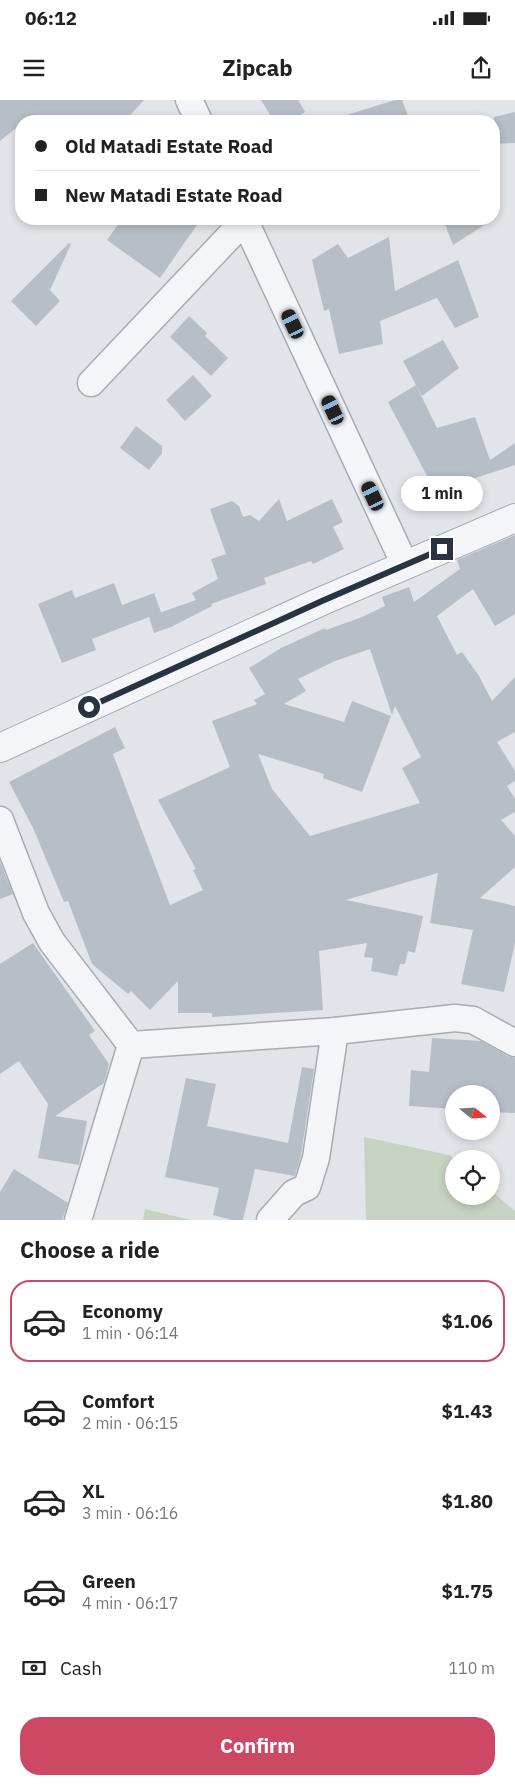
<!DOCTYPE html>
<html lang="en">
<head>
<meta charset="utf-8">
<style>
	:root { --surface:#fff; --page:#f2f2f2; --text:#222; --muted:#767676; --line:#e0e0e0; --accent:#cc4863 }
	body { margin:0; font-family:"IBM Plex Sans",sans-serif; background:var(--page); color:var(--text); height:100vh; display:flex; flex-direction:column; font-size:19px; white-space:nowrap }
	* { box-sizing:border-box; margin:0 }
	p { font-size:16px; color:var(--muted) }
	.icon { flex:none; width:28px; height:28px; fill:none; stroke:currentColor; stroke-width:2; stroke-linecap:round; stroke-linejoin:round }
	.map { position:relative; height:1120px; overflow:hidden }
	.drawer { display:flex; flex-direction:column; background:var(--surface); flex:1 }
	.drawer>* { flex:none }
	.top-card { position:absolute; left:15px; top:15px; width:485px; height:110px; border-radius:20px; box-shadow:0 2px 8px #0003; display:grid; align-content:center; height:110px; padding:0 20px; background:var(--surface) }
	.needle { width:32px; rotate:108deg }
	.fabs { position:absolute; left:445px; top:985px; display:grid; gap:10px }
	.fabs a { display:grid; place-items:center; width:55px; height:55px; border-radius:50%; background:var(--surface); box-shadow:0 2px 8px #0003; font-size:25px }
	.end { position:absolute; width:22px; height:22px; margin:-11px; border:6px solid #293341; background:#fff; box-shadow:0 0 0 2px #fff }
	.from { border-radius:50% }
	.bubble { position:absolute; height:35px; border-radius:18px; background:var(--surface); box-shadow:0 2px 8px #0003; font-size:16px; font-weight:800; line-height:35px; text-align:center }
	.car { position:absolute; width:15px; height:30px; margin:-15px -8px; border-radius:6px; box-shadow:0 0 4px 1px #0007; background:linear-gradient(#222 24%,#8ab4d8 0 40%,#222 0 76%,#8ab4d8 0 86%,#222 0) }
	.top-card b { display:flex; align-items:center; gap:18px; height:48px; font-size:19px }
	.top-card b+b { border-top:1px solid var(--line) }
	.top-card i { width:12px; height:12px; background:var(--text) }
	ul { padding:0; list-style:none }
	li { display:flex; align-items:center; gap:15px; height:82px; margin:0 10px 8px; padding:0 10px; border:2px solid transparent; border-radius:20px }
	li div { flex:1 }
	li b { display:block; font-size:19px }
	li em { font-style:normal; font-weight:800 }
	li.active { border-color:var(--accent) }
	li>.icon { width:45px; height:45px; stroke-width:1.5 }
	h2 { padding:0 20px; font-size:22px; line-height:60px }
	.pay { display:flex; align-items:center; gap:12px; height:55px; padding:0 20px; font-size:19px }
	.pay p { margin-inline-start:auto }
	.action { display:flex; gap:10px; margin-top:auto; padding:10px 20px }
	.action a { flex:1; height:58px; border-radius:20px; background:var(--accent); color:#fff; font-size:20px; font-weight:800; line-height:58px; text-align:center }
	.status { display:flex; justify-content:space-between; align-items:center; height:35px; padding:0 25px; background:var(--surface); direction:ltr }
	.status svg { height:14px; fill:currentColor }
	header { display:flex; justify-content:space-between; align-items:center; height:65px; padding:0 20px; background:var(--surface); font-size:22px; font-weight:800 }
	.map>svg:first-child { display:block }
	.green { fill:#c7d3c2 }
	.building { fill:#b8bec6; fill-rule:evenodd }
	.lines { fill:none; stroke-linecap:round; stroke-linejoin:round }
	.minor-casing { stroke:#a6acb3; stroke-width:29 }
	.tertiary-casing { stroke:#a6acb3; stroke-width:30 }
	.minor { stroke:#f3f5f8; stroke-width:26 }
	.tertiary { stroke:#f3f5f8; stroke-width:28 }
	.route { stroke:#293341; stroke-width:6 }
</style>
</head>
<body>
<div class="status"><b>06:12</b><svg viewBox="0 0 49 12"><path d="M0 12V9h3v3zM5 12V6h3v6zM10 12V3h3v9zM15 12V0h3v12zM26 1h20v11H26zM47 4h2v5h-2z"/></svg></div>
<header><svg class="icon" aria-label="menu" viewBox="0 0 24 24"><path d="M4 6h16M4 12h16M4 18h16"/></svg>Zipcab<svg class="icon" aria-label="share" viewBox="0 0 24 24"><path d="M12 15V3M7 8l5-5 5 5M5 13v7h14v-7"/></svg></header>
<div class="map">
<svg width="515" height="1120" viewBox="0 0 515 1120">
	<rect width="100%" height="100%" fill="#e1e5e9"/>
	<g class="green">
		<path d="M 364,1037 L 449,1055 L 454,1059 L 454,1096 L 491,1096 L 491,1091 L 515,1111 L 515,1120 L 366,1120 Z"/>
		<path d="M 145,1109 L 191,1120 L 143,1120 Z"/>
	</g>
	<g class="building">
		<path d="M 0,0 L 144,0 L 125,21 L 21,21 L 21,24 L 0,41 Z"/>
		<path d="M 261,0 L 298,0 L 305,12 L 290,21 L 274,21 Z"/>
		<path d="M 395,0 L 402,0 L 410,21 L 341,21 L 340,17 Z"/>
		<path d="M 515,12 L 515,43 L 494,44 L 494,17 Z"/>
		<path d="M 122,119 L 201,119 L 160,178 L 107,140 Z"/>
		<path d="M 443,119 L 494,119 L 453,145 Z"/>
		<path d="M 389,137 L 395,191 L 458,160 L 479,217 L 455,228 L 437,198 L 380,221 L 383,244 L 339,254 L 329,209 L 324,211 L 312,160 L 338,144 L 348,158 Z"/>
		<path d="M 69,143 L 71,144 L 50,190 L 60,201 L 36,226 L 11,201 Z"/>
		<path d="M 189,216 L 207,233 L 205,236 L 228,258 L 211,276 L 170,237 Z"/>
		<path d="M 443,240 L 459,268 L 422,296 L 403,261 Z"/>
		<path d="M 193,275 L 212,296 L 185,321 L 166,300 Z"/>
		<path d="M 416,285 L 437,328 L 475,317 L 490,360 L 515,343 L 515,365 L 435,391 L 388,302 Z"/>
		<path d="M 136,326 L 162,346 L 162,353 L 149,370 L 120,348 Z"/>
		<path d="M 279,399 L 287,421 L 332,399 L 343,422 L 333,427 L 344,449 L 313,464 L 311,461 L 264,478 L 266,484 L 211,504 L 212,506 L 171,527 L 154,533 L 149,517 L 92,539 L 96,550 L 62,563 L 38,504 L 72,490 L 75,498 L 114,483 L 122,505 L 154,493 L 161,512 L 159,513 L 196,500 L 192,493 L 218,479 L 211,459 L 226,454 L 210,409 L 232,401 L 239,406 L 243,417 L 250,415 L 259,421 Z"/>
		<path d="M 515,435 L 515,514 L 495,526 L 473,489 L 437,516 L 457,555 L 462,552 L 479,576 L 492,601 L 515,577 L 515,632 L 497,642 L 515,671 L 515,681 L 507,686 L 515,699 L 515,712 L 501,720 L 515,736 L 515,767 L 480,798 L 515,806 L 515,843 L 504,892 L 461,884 L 473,830 L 430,823 L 438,773 L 346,800 L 423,816 L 415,853 L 408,851 L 405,864 L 400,864 L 397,876 L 371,871 L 373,858 L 364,857 L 367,843 L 319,851 L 323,910 L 212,917 L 212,913 L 178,913 L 178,881 L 150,910 L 131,891 L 128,894 L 92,864 L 68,801 L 64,802 L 33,728 L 9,682 L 115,627 L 125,648 L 113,654 L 170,805 L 203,790 L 193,770 L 196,769 L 158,700 L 230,667 L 212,621 L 257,604 L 254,600 L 265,594 L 249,568 L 281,548 L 325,528 L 326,530 L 362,517 L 385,506 L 382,497 L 409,487 L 414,502 L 460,469 L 457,460 ZM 370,549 L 392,615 L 395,606 L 421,657 L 402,668 L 420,703 L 310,736 L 272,689 L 258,654 L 324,674 L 323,678 L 362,692 L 391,616 L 352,601 L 344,622 L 284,604 L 306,591 L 298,579 L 335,561 Z"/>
		<path d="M 0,762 L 13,794 L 0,799 Z"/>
		<path d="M 33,843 L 95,931 L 89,935 L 109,964 L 104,983 L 55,1016 L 87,1021 L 79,1065 L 38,1058 L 48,1004 L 19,961 L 0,974 L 0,864 Z"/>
		<path d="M 432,938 L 481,941 L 508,956 L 515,958 L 515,1013 L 491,1012 L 491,994 L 454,994 L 454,1009 L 409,1006 L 411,970 L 429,972 Z"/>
		<path d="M 302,967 L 314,969 L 301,1055 L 295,1076 L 255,1069 L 243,1120 L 232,1120 L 213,1115 L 219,1088 L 165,1077 L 186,978 L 216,984 L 207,1026 L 288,1043 Z"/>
		<path d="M 14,1069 L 68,1103 L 62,1120 L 0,1120 L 0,1092 Z"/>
	</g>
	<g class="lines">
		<defs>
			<g id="minor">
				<path d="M 189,0 L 199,21"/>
				<path d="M 244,119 L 405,465"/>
				<path d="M 91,283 L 245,120"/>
				<path d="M 0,720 L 36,813 L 52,842 L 131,945 L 78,1120"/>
				<path d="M 131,945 L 335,931 L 455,918 L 473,920 L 515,943"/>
				<path d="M 270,1120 L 294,1093 L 307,1087 L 316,1058 L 335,931"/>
			</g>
			<path id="tertiary" d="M 0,648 L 322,501 L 515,418"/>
		</defs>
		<use href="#minor" class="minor-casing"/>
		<use href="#tertiary" class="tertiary-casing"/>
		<use href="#minor" class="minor"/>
		<use href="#tertiary" class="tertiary"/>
	</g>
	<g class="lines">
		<path class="route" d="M 89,607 L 322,501 L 442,449"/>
	</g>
</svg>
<div class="fabs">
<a><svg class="needle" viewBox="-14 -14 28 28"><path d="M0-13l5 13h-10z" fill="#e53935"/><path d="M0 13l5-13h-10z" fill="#767676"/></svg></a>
<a><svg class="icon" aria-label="locate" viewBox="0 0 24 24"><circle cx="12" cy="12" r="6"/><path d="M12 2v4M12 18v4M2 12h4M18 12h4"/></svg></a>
</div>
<i class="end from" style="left:89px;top:607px"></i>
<i class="end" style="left:442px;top:449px"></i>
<div class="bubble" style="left:401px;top:376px;width:82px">1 min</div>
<i class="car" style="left:293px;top:224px;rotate:335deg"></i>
<i class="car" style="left:333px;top:310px;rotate:335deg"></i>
<i class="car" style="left:373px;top:396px;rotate:335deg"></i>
<div class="top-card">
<b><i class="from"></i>Old Matadi Estate Road</b>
<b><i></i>New Matadi Estate Road</b>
</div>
</div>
<section class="drawer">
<h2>Choose a ride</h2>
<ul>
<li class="active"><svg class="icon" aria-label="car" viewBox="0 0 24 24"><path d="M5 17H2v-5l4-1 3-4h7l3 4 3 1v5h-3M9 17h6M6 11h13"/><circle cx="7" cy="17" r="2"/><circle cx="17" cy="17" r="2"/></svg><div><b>Economy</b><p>1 min · 06:14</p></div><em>$1.06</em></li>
<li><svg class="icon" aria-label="car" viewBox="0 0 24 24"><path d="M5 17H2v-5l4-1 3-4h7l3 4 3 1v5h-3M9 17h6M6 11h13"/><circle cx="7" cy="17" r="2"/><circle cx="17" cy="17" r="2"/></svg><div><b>Comfort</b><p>2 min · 06:15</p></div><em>$1.43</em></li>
<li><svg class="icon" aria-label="car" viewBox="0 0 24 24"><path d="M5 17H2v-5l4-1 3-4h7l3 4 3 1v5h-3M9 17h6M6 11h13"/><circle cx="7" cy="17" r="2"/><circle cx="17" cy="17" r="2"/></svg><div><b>XL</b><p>3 min · 06:16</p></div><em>$1.80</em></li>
<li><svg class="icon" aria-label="car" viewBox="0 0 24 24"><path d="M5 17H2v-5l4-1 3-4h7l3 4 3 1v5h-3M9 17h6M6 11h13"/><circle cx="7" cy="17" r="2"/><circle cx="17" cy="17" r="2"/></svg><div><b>Green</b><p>4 min · 06:17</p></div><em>$1.75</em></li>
</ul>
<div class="pay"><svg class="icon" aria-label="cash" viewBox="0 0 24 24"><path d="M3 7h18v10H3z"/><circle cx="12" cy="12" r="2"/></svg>Cash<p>110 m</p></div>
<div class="action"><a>Confirm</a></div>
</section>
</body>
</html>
